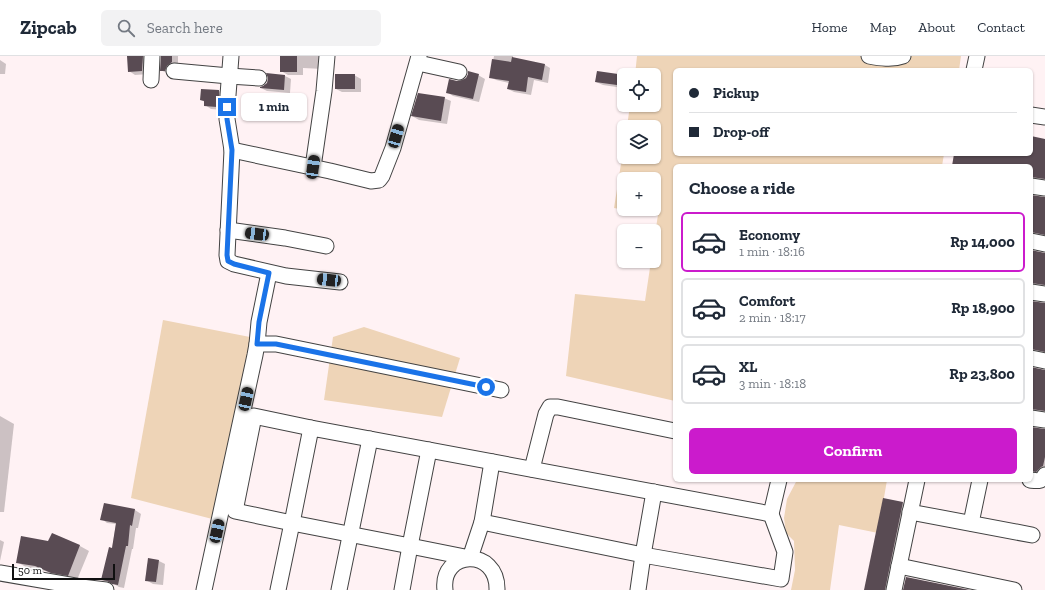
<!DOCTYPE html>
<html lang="en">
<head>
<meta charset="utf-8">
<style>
	:root { --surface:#fff; --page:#f2f2f3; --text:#1f2937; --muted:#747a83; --line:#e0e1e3; --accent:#cb1bcc }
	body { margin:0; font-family:"Zilla Slab",serif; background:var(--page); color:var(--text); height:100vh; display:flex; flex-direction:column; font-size:15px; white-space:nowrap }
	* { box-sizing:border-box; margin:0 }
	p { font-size:13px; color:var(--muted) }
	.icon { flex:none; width:22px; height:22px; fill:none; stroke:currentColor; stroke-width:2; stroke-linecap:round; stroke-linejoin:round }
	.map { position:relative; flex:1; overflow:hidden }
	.drawer { position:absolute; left:673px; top:108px; width:360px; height:318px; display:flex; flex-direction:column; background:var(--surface); border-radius:6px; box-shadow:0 1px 3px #0004 }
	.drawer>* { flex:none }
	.guide { position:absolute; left:673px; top:12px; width:360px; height:88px; border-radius:6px; box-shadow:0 1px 3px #0004; display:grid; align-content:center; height:88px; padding:0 16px; background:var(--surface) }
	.controls { position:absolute; left:617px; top:12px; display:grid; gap:8px }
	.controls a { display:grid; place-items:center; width:44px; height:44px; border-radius:6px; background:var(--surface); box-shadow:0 1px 3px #0004; font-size:20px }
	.scale { position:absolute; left:12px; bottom:10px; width:103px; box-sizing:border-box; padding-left:4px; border:2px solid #101010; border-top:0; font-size:11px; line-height:14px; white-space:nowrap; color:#101010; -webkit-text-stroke:3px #fff; paint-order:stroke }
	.end { position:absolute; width:18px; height:18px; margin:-9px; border:5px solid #1a73e8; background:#fff; box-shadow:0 0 0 2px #fff }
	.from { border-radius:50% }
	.bubble { position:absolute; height:28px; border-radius:6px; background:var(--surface); box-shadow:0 1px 3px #0004; font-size:13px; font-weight:800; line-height:28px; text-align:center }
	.car { position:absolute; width:12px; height:24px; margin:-12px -6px; border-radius:5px; box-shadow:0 0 3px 1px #0007; background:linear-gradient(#222 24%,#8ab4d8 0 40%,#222 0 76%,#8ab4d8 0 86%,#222 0) }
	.guide b { display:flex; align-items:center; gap:14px; height:38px; font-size:15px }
	.guide b+b { border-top:1px solid var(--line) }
	.guide i { width:10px; height:10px; background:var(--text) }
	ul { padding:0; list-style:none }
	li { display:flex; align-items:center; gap:12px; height:60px; margin:0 8px 6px; padding:0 8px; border:2px solid var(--line); border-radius:6px }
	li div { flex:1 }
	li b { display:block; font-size:15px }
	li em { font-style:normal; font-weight:800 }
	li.on { border-color:var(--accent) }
	li>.icon { width:36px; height:36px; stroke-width:1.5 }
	h2 { padding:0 16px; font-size:18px; line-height:48px }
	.action { display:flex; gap:8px; margin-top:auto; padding:8px 16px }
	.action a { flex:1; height:46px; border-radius:6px; background:var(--accent); color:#fff; font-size:16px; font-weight:800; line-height:46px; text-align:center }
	header { display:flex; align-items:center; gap:24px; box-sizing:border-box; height:56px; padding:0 20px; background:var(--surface); border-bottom:1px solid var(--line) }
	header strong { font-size:19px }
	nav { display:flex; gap:22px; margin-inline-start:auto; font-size:14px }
	.search { width:280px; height:36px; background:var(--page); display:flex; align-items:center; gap:10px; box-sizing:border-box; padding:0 14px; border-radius:6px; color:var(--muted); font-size:15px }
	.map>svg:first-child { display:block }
	.green { fill:#eed4b7; fill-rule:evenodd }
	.shadow { fill:#0003 }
	.building { fill:#594b53 }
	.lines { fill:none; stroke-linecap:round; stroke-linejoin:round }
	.minor-casing { stroke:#434343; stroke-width:17 }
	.minor { stroke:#fff; stroke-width:15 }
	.route { stroke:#1a73e8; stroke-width:5 }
</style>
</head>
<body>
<header>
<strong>Zipcab</strong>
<div class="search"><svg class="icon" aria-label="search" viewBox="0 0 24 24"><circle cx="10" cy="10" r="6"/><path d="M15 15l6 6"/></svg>Search here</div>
<nav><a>Home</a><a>Map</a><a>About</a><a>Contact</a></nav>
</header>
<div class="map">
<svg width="1045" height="534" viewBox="0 0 1045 534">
	<rect width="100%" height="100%" fill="#fff2f4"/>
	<g class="green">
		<path d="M 637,0 L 961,0 L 959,14 L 675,14 L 675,98 L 944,98 L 942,110 L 675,110 L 675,345 L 566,320 L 575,238 L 645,245 L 651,205 L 654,205 L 654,184 L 658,159 L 614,152 L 624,89 L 624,101 L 654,101 L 654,71 L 627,71 L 630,49 L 654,49 L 654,19 L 635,19 ZM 624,123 L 654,123 L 654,153 L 624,153 Z"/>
		<path d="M 163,264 L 250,281 L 252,331 L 220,465 L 131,442 Z"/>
		<path d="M 364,271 L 460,302 L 442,361 L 324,344 L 333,281 Z"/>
		<path d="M 797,424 L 887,424 L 878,477 L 839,469 L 830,534 L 791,534 L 795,514 L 794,485 L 786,477 L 784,462 L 787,443 Z"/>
	</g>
	<g class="shadow">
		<path d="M 128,0 L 149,0 L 149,18 L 135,19 L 129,15 Z"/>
		<path d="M 162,0 L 178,0 L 178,10 L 168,18 L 161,14 Z"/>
		<path d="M 281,0 L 324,0 L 323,13 L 303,12 L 303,19 L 288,19 L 281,15 Z"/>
		<path d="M 494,0 L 513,0 L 513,2 L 545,9 L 550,12 L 548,27 L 534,24 L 531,39 L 514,36 L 508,33 L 509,27 L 496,24 L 490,21 Z"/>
		<path d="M 0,4 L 6,8 L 5,18 L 0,18 Z"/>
		<path d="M 354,19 L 361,23 L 361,36 L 342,36 L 336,33 Z"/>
		<path d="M 478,19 L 485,23 L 479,46 L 453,40 L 447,36 L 457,26 Z"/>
		<path d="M 618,19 L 624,23 L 623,32 L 603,29 L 596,26 Z"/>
		<path d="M 285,20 L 291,23 L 290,37 L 267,35 L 261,32 Z"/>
		<path d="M 201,34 L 219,35 L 225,39 L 223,54 L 211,53 L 205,49 L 205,46 L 201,44 Z"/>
		<path d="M 444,42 L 451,45 L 447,68 L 419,64 L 412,60 Z"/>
		<path d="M 1031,81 L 1045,84 L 1045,125 L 1031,127 L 1031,110 L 953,110 L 955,98 L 1031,98 Z"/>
		<path d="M 1031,140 L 1045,142 L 1045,180 L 1031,182 Z"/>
		<path d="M 1031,195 L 1045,198 L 1045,231 L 1031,234 Z"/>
		<path d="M 1031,246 L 1045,249 L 1045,297 L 1031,299 Z"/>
		<path d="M 1031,312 L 1045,315 L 1045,353 L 1042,354 L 1045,355 L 1045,357 L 1031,359 Z"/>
		<path d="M 0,360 L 14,368 L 4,456 L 0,456 Z"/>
		<path d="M 1031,372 L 1045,374 L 1045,417 L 1043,419 L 1031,417 Z"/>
		<path d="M 884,443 L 903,447 L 909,451 L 892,534 L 865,534 Z"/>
		<path d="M 105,448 L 135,454 L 141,458 L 138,472 L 136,472 L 133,493 L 132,493 L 124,532 L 119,531 L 114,528 L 108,527 L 103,524 L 112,493 L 116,468 L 107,467 L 102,463 Z"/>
		<path d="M 52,479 L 80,490 L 89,495 L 77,524 L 61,521 L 45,515 L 26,511 L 17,506 L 49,486 Z"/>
		<path d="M 0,484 L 4,486 L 0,505 Z"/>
		<path d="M 159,505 L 165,508 L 163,529 L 153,528 L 146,524 Z"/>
	</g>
	<g class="building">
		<path d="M 127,0 L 143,0 L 142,15 L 128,16 Z"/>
		<path d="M 161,0 L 172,0 L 172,6 L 167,10 L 165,15 L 160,15 Z"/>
		<rect x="280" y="0" width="17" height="16"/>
		<path d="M 512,1 L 545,8 L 542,24 L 528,21 L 526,36 L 507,33 L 509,25 L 489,22 L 492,3 L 511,6 Z"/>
		<path d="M 468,15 L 479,18 L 473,43 L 446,37 L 449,23 L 457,25 L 462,24 L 466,22 L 468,18 Z"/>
		<path d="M 597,15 L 618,18 L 617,29 L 595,26 Z"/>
		<path d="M 266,17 L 285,19 L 284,34 L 260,32 L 260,31 L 263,30 L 267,27 L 268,22 Z"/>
		<rect x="335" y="18" width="20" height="15"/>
		<path d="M 201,33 L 219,34 L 219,45 L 217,45 L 217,51 L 204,50 L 204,45 L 200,44 Z"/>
		<path d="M 418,37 L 445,41 L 441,65 L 411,60 Z"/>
		<path d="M 1031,80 L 1045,83 L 1045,123 L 1031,121 L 1031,110 L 952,110 L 954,98 L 1031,98 Z"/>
		<path d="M 1031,139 L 1045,141 L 1045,179 L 1031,176 Z"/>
		<path d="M 1031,194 L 1045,197 L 1045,229 L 1031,227 Z"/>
		<path d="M 1031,245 L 1045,247 L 1045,296 L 1031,293 Z"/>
		<path d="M 1031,311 L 1045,314 L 1045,355 L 1031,353 Z"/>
		<path d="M 1031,371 L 1045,373 L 1045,401 L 1043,410 L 1041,411 L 1036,416 L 1031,415 Z"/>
		<path d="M 883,442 L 903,446 L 885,534 L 864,534 Z"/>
		<path d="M 104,447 L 135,453 L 132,470 L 130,469 L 128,490 L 126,490 L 118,529 L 112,528 L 107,525 L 101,524 L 109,491 L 112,492 L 116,467 L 100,464 Z"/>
		<path d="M 52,477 L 80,489 L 68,520 L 51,517 L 35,510 L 16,507 L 21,480 L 48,485 Z"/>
		<path d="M 148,502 L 159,504 L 156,526 L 145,525 Z"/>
		<path d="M 906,521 L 970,534 L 903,534 Z"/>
	</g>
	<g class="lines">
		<defs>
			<g id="minor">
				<path d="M 231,0 L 228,39 L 227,63 L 232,94 L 227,199 L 228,205 L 234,208 L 286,220 L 340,226"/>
				<path d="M 869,0 C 880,2 892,4 903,0"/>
				<path d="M 418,7 L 459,16"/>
				<path d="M 974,14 L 977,0"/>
				<path d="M 174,15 L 229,20 L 259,22"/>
				<path d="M 151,24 L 152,0"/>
				<path d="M 1031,59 L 1045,61"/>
				<path d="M 232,94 L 330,115 L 371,125 L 379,124 L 382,120 L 393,92 L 419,0"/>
				<path d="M 313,111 L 324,35 L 327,0"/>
				<path d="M 1031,130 L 1045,132"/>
				<path d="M 228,174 L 285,182 L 326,190"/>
				<path d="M 1031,185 L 1045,188"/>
				<path d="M 1031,236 L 1045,238"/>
				<path d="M 257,288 L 259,266 L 269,217"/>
				<path d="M 1031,302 L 1045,305"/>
				<path d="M 1031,362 L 1045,364"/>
				<path d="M 311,372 L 254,360 L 235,455 L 292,467 L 410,490 L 429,394"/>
				<path d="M 532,413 L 546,358 L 550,351 L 558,351 L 675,375"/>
				<path d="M 1030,424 C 1038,425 1041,426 1045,419"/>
				<path d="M 910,456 L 1032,479"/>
				<path d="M 482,466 L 643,499 L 781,523 L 785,496 L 771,458"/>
				<path d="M 971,467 L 980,424"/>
				<path d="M 899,510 L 1014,534"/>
				<path d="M 0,517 L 81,531 L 106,534"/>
				<path d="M 204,534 L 255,299 L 257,288 L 276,288 L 501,334"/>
				<path d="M 278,534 L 292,467 L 311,372 L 771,458 L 779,424"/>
				<path d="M 339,534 L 370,383"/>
				<path d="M 402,534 L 410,490 L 470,502 L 482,466 L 492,406"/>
				<path d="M 445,534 C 440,494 498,491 497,534"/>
				<path d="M 638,534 L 643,499 L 654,436"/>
				<path d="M 894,534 L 917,424"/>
			</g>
		</defs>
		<use href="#minor" class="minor-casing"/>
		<use href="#minor" class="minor"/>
	</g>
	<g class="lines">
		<path class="route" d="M 227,51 L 227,63 L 232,94 L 227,199 L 228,205 L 234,208 L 269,217 L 259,266 L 257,288 L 276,288 L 486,331"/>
	</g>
</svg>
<div class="controls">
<a><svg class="icon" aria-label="locate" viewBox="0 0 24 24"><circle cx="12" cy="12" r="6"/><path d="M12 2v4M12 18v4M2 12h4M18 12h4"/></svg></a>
<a><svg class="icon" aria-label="layers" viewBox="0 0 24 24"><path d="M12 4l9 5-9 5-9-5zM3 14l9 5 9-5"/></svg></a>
<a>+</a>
<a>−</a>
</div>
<div class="scale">50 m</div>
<i class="end from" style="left:486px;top:331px"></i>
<i class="end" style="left:227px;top:51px"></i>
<div class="bubble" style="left:241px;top:37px;width:66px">1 min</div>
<i class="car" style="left:396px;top:80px;rotate:16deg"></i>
<i class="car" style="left:313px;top:111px;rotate:8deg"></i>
<i class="car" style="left:257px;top:178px;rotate:277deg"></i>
<i class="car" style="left:329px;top:224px;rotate:276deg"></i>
<i class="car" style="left:246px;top:343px;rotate:12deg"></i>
<i class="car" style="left:217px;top:475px;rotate:12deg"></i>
<div class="guide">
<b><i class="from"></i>Pickup</b>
<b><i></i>Drop-off</b>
</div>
<section class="drawer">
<h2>Choose a ride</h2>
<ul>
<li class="on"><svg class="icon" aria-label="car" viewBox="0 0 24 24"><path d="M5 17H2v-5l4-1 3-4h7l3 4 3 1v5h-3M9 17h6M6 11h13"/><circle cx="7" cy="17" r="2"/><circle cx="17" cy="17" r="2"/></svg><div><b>Economy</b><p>1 min · 18:16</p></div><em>Rp 14,000</em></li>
<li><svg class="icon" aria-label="car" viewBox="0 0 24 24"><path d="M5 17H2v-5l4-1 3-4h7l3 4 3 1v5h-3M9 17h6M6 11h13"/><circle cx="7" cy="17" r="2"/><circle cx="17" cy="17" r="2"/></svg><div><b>Comfort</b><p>2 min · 18:17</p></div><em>Rp 18,900</em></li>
<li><svg class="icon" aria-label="car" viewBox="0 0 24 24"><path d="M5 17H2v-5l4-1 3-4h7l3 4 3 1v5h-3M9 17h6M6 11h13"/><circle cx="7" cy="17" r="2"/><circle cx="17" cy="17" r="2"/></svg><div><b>XL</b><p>3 min · 18:18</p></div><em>Rp 23,800</em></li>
</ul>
<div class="action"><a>Confirm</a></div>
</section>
</div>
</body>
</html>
